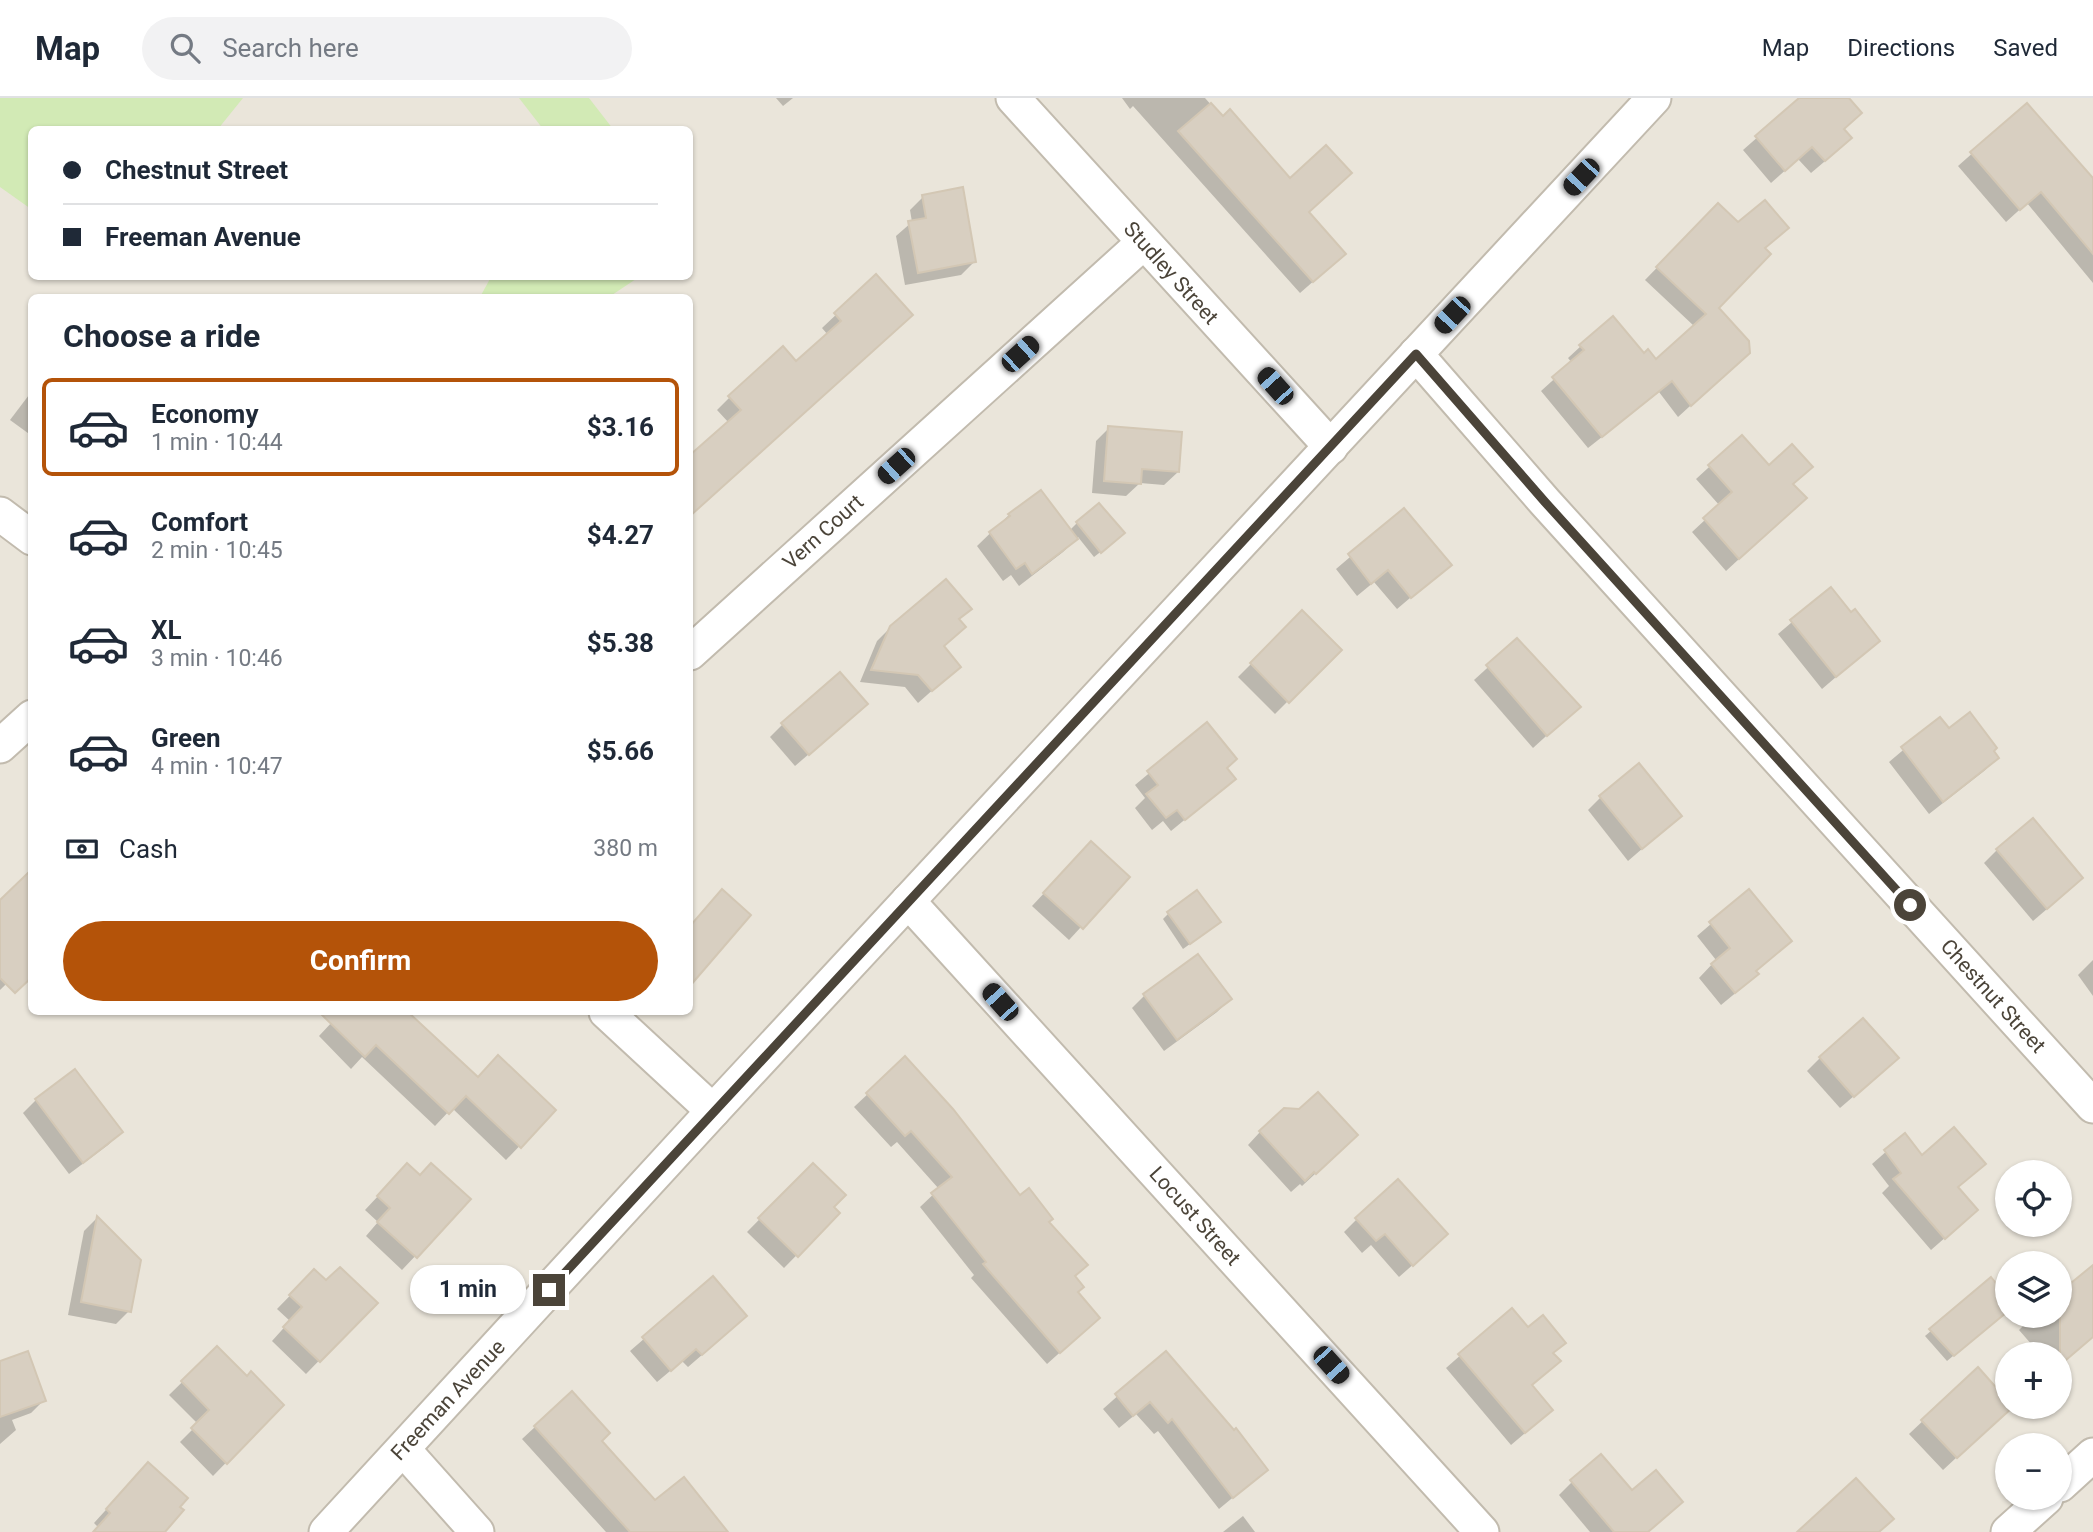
<!DOCTYPE html>
<html lang="en">
<head>
<meta charset="utf-8">
<style>
	:root { --surface:#fff; --page:#f2f2f3; --text:#1f2937; --muted:#747a83; --line:#e0e1e3; --accent:#b45309 }
	body { margin:0; font-family:Roboto,sans-serif; background:var(--page); color:var(--text); height:100vh; display:flex; flex-direction:column; font-size:26px; white-space:nowrap }
	* { box-sizing:border-box; margin:0 }
	p { font-size:23px; color:var(--muted) }
	.icon { flex:none; width:38px; height:38px; fill:none; stroke:currentColor; stroke-width:2; stroke-linecap:round; stroke-linejoin:round }
	.map { position:relative; flex:1; overflow:hidden }
	.details { position:absolute; left:28px; top:196px; width:665px; height:721px; display:flex; flex-direction:column; background:var(--surface); border-radius:10px; box-shadow:0 2px 5px #0004 }
	.details>* { flex:none }
	.guide { position:absolute; left:28px; top:28px; width:665px; height:154px; border-radius:10px; box-shadow:0 2px 5px #0004; display:grid; align-content:center; height:154px; padding:0 35px; background:var(--surface) }
	.fabs { position:absolute; left:1995px; top:1062px; display:grid; gap:14px }
	.fabs a { display:grid; place-items:center; width:77px; height:77px; border-radius:50%; background:var(--surface); box-shadow:0 2px 5px #0004; font-size:35px }
	.end { position:absolute; width:32px; height:32px; margin:-16px; border:9px solid #4b4439; background:#fff; box-shadow:0 0 0 4px #fff }
	.from { border-radius:50% }
	.bubble { position:absolute; height:49px; border-radius:24px; background:var(--surface); box-shadow:0 2px 5px #0004; font-size:23px; font-weight:700; line-height:49px; text-align:center }
	.car { position:absolute; width:21px; height:42px; margin:-21px -10px; border-radius:9px; box-shadow:0 0 5px 2px #0007; background:linear-gradient(#222 24%,#8ab4d8 0 40%,#222 0 76%,#8ab4d8 0 86%,#222 0) }
	.guide b { display:flex; align-items:center; gap:24px; height:66px; font-size:26px }
	.guide b+b { border-top:2px solid var(--line) }
	.guide i { width:18px; height:18px; background:var(--text) }
	ul { padding:0; list-style:none }
	li { display:flex; align-items:center; gap:21px; height:98px; margin:0 14px 10px; padding:0 21px; border:4px solid transparent; border-radius:10px }
	li div { flex:1 }
	li b { display:block; font-size:26px }
	li em { font-style:normal; font-weight:700 }
	li.on { border-color:var(--accent) }
	li>.icon { width:63px; height:63px; stroke-width:1.5 }
	h2 { padding:0 35px; font-size:32px; line-height:84px }
	.pay { display:flex; align-items:center; gap:18px; height:77px; padding:0 35px; font-size:26px }
	.pay p { margin-inline-start:auto }
	.button { display:flex; gap:14px; margin-top:auto; padding:14px 35px }
	.button a { flex:1; height:80px; border-radius:42px; background:var(--accent); color:#fff; font-size:28px; font-weight:700; line-height:80px; text-align:center }
	header { display:flex; align-items:center; gap:42px; box-sizing:border-box; height:98px; padding:0 35px; background:var(--surface); border-bottom:2px solid var(--line) }
	header strong { font-size:33px }
	nav { display:flex; gap:38px; margin-inline-start:auto; font-size:24px }
	.search { width:490px; height:63px; background:var(--page); display:flex; align-items:center; gap:18px; box-sizing:border-box; padding:0 24px; border-radius:38px; color:var(--muted); font-size:26px }
	.map>svg:first-child { display:block }
	.residential { fill:#eae5da; fill-rule:evenodd }
	.green { fill:#d2eab5 }
	.shadow { fill:#0003 }
	.building { fill:#d8cfc1; stroke:#d3c7b4; stroke-width:2 }
	.lines { fill:none; stroke-linecap:round; stroke-linejoin:round }
	.street-casing { stroke:#c2bbae; stroke-width:37 }
	.street { stroke:#fff; stroke-width:33 }
	.route { stroke:#4b4439; stroke-width:9 }
	.labels { text-anchor:middle; dominant-baseline:central; stroke-width:7; stroke-linejoin:round; paint-order:stroke }
	.street-label { font-size:21px; fill:#4b4439; stroke:#fff }
</style>
</head>
<body>
<header>
<strong>Map</strong>
<div class="search"><svg class="icon" aria-label="search" viewBox="0 0 24 24"><circle cx="10" cy="10" r="6"/><path d="M15 15l6 6"/></svg>Search here</div>
<nav><a>Map</a><a>Directions</a><a>Saved</a></nav>
</header>
<div class="map">
<svg width="2093" height="1434" viewBox="0 0 2093 1434">
	<rect width="100%" height="100%" fill="#f6f3ec"/>
	<path class="residential" d="M 0,0 L 2093,0 L 2093,1434 L 0,1434 ZM 32,32 L 690,32 L 690,178 L 32,178 ZM 32,200 L 690,200 L 690,914 L 32,914 ZM 2007,1074 L 2060,1074 L 2060,1127 L 2007,1127 ZM 2007,1166 L 2060,1166 L 2060,1218 L 2007,1218 ZM 2007,1256 L 2060,1256 L 2060,1309 L 2007,1309 ZM 2007,1348 L 2060,1348 L 2060,1400 L 2007,1400 Z"/>
	<g class="green">
		<path d="M 0,0 L 243,0 L 218,31 L 32,32 L 31,111 L 0,89 Z"/>
		<path d="M 519,0 L 589,0 L 613,31 L 543,31 Z"/>
		<path d="M 491,179 L 491,178 L 639,179 L 609,199 L 480,199 Z"/>
	</g>
	<g class="shadow">
		<path d="M 776,0 L 793,0 L 783,8 Z"/>
		<path d="M 1122,0 L 1205,0 L 1307,115 L 1331,168 L 1300,195 L 1133,8 L 1130,11 Z"/>
		<path d="M 1802,0 L 1847,0 L 1837,53 L 1811,75 L 1798,61 L 1771,85 L 1743,52 Z"/>
		<path d="M 2027,7 L 2093,83 L 2093,185 L 2027,105 L 2006,124 L 1958,68 Z"/>
		<path d="M 923,99 L 974,164 L 961,177 L 905,187 L 896,138 L 912,124 L 910,112 Z"/>
		<path d="M 1718,107 L 1738,127 L 1787,130 L 1764,151 L 1717,210 L 1735,267 L 1678,319 L 1659,294 L 1588,350 L 1541,293 L 1572,265 L 1568,260 L 1581,248 L 1643,257 L 1656,263 L 1694,228 L 1645,182 Z"/>
		<path d="M 876,179 L 898,230 L 690,417 L 690,359 L 729,325 L 717,312 L 730,299 L 796,266 L 828,237 L 822,230 Z"/>
		<path d="M 32,293 L 32,338 L 10,322 Z"/>
		<path d="M 1109,330 L 1178,374 L 1164,387 L 1140,385 L 1126,398 L 1092,395 L 1096,343 Z"/>
		<path d="M 1742,339 L 1769,369 L 1792,387 L 1791,413 L 1726,473 L 1692,434 L 1720,408 L 1696,381 Z"/>
		<path d="M 1040,394 L 1069,433 L 1077,425 L 1117,441 L 1094,459 L 1078,439 L 1063,454 L 1019,488 L 1011,477 L 1003,483 L 977,448 L 1009,417 Z"/>
		<path d="M 1404,413 L 1449,467 L 1397,511 L 1374,484 L 1357,498 L 1336,471 Z"/>
		<path d="M 1831,491 L 1851,517 L 1878,543 L 1822,591 L 1778,536 Z"/>
		<path d="M 969,511 L 958,522 L 942,549 L 945,581 L 918,605 L 905,589 L 860,584 L 877,543 L 891,529 Z"/>
		<path d="M 1302,515 L 1339,552 L 1275,616 L 1238,579 Z"/>
		<path d="M 1517,543 L 1578,609 L 1533,650 L 1474,582 Z"/>
		<path d="M 852,619 L 795,668 L 770,639 L 783,626 Z"/>
		<path d="M 1940,621 L 1949,633 L 1992,653 L 1997,660 L 1984,673 L 1929,716 L 1889,664 Z"/>
		<path d="M 1207,627 L 1226,671 L 1234,681 L 1171,733 L 1163,723 L 1152,732 L 1135,710 L 1145,700 L 1135,687 Z"/>
		<path d="M 1601,699 L 1680,718 L 1628,763 L 1588,712 Z"/>
		<path d="M 1997,752 L 2068,793 L 2033,823 L 1984,765 Z"/>
		<path d="M 1079,758 L 1081,829 L 1069,842 L 1032,808 Z"/>
		<path d="M 1748,794 L 1789,843 L 1755,874 L 1756,876 L 1744,888 L 1721,907 L 1699,880 L 1716,862 L 1697,838 Z"/>
		<path d="M 0,804 L 32,861 L 0,892 Z"/>
		<path d="M 709,806 L 697,876 L 690,884 L 690,829 Z"/>
		<path d="M 1169,815 L 1212,830 L 1183,851 L 1163,821 Z"/>
		<path d="M 2093,862 L 2093,898 L 2078,877 Z"/>
		<path d="M 1145,897 L 1230,901 L 1217,914 L 1164,953 L 1132,910 Z"/>
		<path d="M 323,914 L 413,914 L 409,917 L 477,981 L 554,1012 L 506,1062 L 452,1010 L 435,1028 L 362,959 L 351,971 L 319,938 L 333,923 Z"/>
		<path d="M 1820,960 L 1883,973 L 1840,1010 L 1807,973 Z"/>
		<path d="M 905,961 L 1020,1099 L 1073,1179 L 1085,1232 L 1047,1266 L 971,1180 L 974,1177 L 920,1109 L 939,1091 L 897,1044 L 891,1049 L 854,1009 Z"/>
		<path d="M 36,1002 L 121,1034 L 108,1047 L 69,1076 L 23,1015 Z"/>
		<path d="M 1260,1034 L 1343,1050 L 1302,1088 L 1300,1086 L 1291,1094 L 1248,1047 Z"/>
		<path d="M 1904,1038 L 1922,1059 L 1957,1090 L 1963,1124 L 1931,1152 L 1882,1095 L 1889,1088 L 1872,1066 Z"/>
		<path d="M 813,1067 L 831,1109 L 838,1115 L 784,1170 L 747,1134 Z"/>
		<path d="M 419,1079 L 469,1101 L 402,1172 L 366,1138 L 378,1124 L 365,1112 L 394,1081 Z"/>
		<path d="M 97,1120 L 129,1213 L 116,1226 L 68,1217 L 84,1133 Z"/>
		<path d="M 1357,1121 L 1433,1149 L 1399,1179 L 1371,1147 L 1362,1155 L 1344,1134 Z"/>
		<path d="M 314,1173 L 326,1184 L 375,1205 L 306,1276 L 272,1243 L 290,1223 L 277,1211 Z"/>
		<path d="M 2086,1175 L 2093,1183 L 2093,1239 L 2060,1267 L 2060,1256 L 2040,1256 L 2019,1232 L 2033,1218 L 2060,1218 L 2060,1196 Z"/>
		<path d="M 713,1181 L 732,1231 L 688,1269 L 682,1263 L 657,1284 L 630,1253 Z"/>
		<path d="M 1991,1182 L 2007,1201 L 2007,1213 L 1947,1263 L 1925,1238 Z"/>
		<path d="M 1512,1212 L 1552,1256 L 1530,1288 L 1537,1325 L 1511,1347 L 1446,1270 Z"/>
		<path d="M 217,1250 L 247,1280 L 282,1307 L 213,1378 L 180,1344 L 198,1326 L 169,1297 Z"/>
		<path d="M 1166,1255 L 1266,1372 L 1219,1411 L 1158,1333 L 1154,1336 L 1136,1316 L 1119,1330 L 1103,1311 Z"/>
		<path d="M 0,1265 L 44,1302 L 31,1315 L 12,1322 L 16,1332 L 0,1346 Z"/>
		<path d="M 1977,1272 L 2007,1305 L 2007,1309 L 2011,1309 L 1943,1372 L 1909,1336 Z"/>
		<path d="M 535,1329 L 600,1343 L 655,1404 L 726,1434 L 606,1434 L 522,1341 Z"/>
		<path d="M 135,1380 L 155,1434 L 94,1434 L 98,1429 L 94,1425 Z"/>
		<path d="M 1572,1384 L 1648,1434 L 1590,1434 L 1559,1397 Z"/>
		<path d="M 1243,1418 L 1255,1434 L 1223,1434 Z"/>
	</g>
	<g class="building">
		<path d="M 1799,0 L 1849,0 L 1862,15 L 1844,31 L 1852,40 L 1825,63 L 1812,49 L 1785,73 L 1755,38 Z"/>
		<path d="M 1211,5 L 1223,18 L 1230,11 L 1290,80 L 1326,47 L 1352,75 L 1309,114 L 1346,156 L 1313,184 L 1178,33 Z"/>
		<path d="M 2027,5 L 2093,80 L 2093,156 L 2041,94 L 2020,112 L 1970,54 Z"/>
		<path d="M 963,89 L 976,164 L 918,175 L 908,123 L 926,120 L 922,97 Z"/>
		<path d="M 1765,102 L 1789,130 L 1765,150 L 1771,156 L 1719,210 L 1749,243 L 1750,255 L 1691,308 L 1672,283 L 1602,339 L 1552,279 L 1584,252 L 1579,247 L 1613,218 L 1644,255 L 1648,251 L 1656,261 L 1706,216 L 1656,169 L 1718,105 L 1738,124 Z"/>
		<path d="M 876,176 L 913,217 L 690,418 L 690,357 L 741,312 L 728,298 L 783,248 L 796,263 L 841,223 L 834,215 Z"/>
		<path d="M 1108,328 L 1182,334 L 1179,374 L 1142,371 L 1141,386 L 1104,383 Z"/>
		<path d="M 1742,337 L 1769,367 L 1792,346 L 1813,369 L 1793,386 L 1807,400 L 1739,461 L 1703,420 L 1732,394 L 1708,367 Z"/>
		<path d="M 1041,392 L 1078,441 L 1032,476 L 1025,465 L 1016,471 L 989,434 L 1010,418 L 1008,416 Z"/>
		<path d="M 1099,405 L 1125,435 L 1101,455 L 1076,424 Z"/>
		<path d="M 1404,410 L 1452,467 L 1411,500 L 1388,472 L 1371,486 L 1348,456 Z"/>
		<path d="M 946,481 L 972,511 L 959,521 L 966,529 L 944,548 L 961,569 L 932,593 L 918,577 L 871,572 L 890,528 Z"/>
		<path d="M 1831,489 L 1851,514 L 1855,511 L 1880,543 L 1836,579 L 1790,522 Z"/>
		<path d="M 1302,512 L 1342,552 L 1289,605 L 1250,565 Z"/>
		<path d="M 1517,540 L 1581,609 L 1547,638 L 1486,567 Z"/>
		<path d="M 840,574 L 868,606 L 809,657 L 781,625 Z"/>
		<path d="M 1970,614 L 1997,650 L 1994,653 L 1999,660 L 1943,704 L 1901,649 L 1940,619 L 1949,630 Z"/>
		<path d="M 1207,624 L 1237,661 L 1227,670 L 1236,681 L 1185,722 L 1177,712 L 1166,720 L 1146,696 L 1158,687 L 1147,673 Z"/>
		<path d="M 1639,665 L 1682,718 L 1642,751 L 1599,698 Z"/>
		<path d="M 2033,720 L 2083,780 L 2047,811 L 1996,751 Z"/>
		<path d="M 1091,743 L 1130,779 L 1083,831 L 1043,795 Z"/>
		<path d="M 32,771 L 32,879 L 15,895 L 0,880 L 0,802 Z"/>
		<path d="M 722,791 L 751,817 L 690,888 L 690,828 Z"/>
		<path d="M 1749,791 L 1792,843 L 1756,873 L 1759,876 L 1735,895 L 1711,866 L 1730,850 L 1709,824 Z"/>
		<path d="M 1197,792 L 1221,824 L 1190,846 L 1167,814 Z"/>
		<path d="M 1198,856 L 1232,901 L 1177,942 L 1143,896 Z"/>
		<path d="M 319,914 L 408,914 L 478,979 L 498,957 L 556,1012 L 521,1050 L 466,998 L 449,1016 L 376,947 L 365,959 Z"/>
		<path d="M 1863,920 L 1899,960 L 1854,999 L 1819,959 Z"/>
		<path d="M 905,958 L 953,1011 L 1020,1097 L 1029,1090 L 1053,1121 L 1049,1124 L 1088,1167 L 1075,1178 L 1084,1189 L 1078,1194 L 1100,1220 L 1060,1255 L 983,1166 L 986,1164 L 931,1095 L 952,1079 L 911,1033 L 905,1038 L 866,995 Z"/>
		<path d="M 75,971 L 123,1034 L 83,1065 L 35,1001 Z"/>
		<path d="M 1318,994 L 1358,1037 L 1316,1076 L 1314,1074 L 1305,1083 L 1259,1033 L 1284,1010 L 1299,1011 Z"/>
		<path d="M 1954,1029 L 1986,1066 L 1958,1089 L 1978,1112 L 1945,1141 L 1893,1081 L 1901,1075 L 1884,1052 L 1905,1035 L 1922,1057 Z"/>
		<path d="M 407,1065 L 420,1077 L 431,1065 L 471,1101 L 417,1160 L 377,1124 L 390,1110 L 377,1098 Z"/>
		<path d="M 813,1065 L 846,1097 L 834,1109 L 840,1115 L 798,1159 L 758,1120 Z"/>
		<path d="M 1398,1081 L 1448,1136 L 1413,1168 L 1385,1136 L 1376,1143 L 1355,1120 Z"/>
		<path d="M 97,1118 L 141,1162 L 131,1214 L 81,1204 Z"/>
		<path d="M 2093,1167 L 2093,1239 L 2060,1267 L 2060,1194 Z"/>
		<path d="M 340,1169 L 378,1205 L 320,1264 L 283,1229 L 302,1209 L 289,1197 L 314,1171 L 326,1182 Z"/>
		<path d="M 713,1178 L 747,1218 L 702,1257 L 696,1251 L 671,1273 L 642,1239 Z"/>
		<path d="M 1991,1179 L 2007,1199 L 2007,1214 L 1954,1258 L 1929,1231 Z"/>
		<path d="M 1512,1210 L 1528,1229 L 1543,1217 L 1566,1245 L 1553,1255 L 1561,1263 L 1532,1287 L 1553,1312 L 1525,1335 L 1458,1256 Z"/>
		<path d="M 217,1248 L 247,1278 L 251,1273 L 284,1307 L 227,1366 L 191,1330 L 209,1312 L 181,1283 Z"/>
		<path d="M 28,1253 L 46,1303 L 0,1319 L 0,1263 Z"/>
		<path d="M 1166,1253 L 1234,1332 L 1236,1330 L 1268,1372 L 1233,1400 L 1172,1321 L 1168,1325 L 1150,1304 L 1133,1318 L 1115,1296 Z"/>
		<path d="M 1978,1269 L 2007,1302 L 2007,1309 L 2013,1309 L 1957,1360 L 1921,1322 Z"/>
		<path d="M 572,1293 L 610,1335 L 602,1343 L 655,1402 L 684,1379 L 728,1434 L 630,1434 L 534,1328 Z"/>
		<path d="M 1601,1356 L 1632,1392 L 1656,1372 L 1683,1404 L 1648,1434 L 1614,1434 L 1570,1382 Z"/>
		<path d="M 148,1364 L 188,1400 L 180,1409 L 184,1412 L 165,1434 L 93,1434 L 110,1415 L 106,1411 Z"/>
		<path d="M 1856,1380 L 1894,1421 L 1879,1434 L 1797,1434 Z"/>
	</g>
	<g class="lines">
		<defs>
			<g id="street">
				<path d="M 1013,0 L 1331,349"/>
				<path d="M 1416,256 L 1545,404 L 2093,1008"/>
				<path d="M 0,416 L 32,440"/>
				<path d="M 690,555 L 1143,145"/>
				<path d="M 0,648 L 32,619"/>
				<path d="M 908,803 L 1482,1434"/>
				<path d="M 606,914 L 713,1013"/>
				<path d="M 403,1351 L 477,1434"/>
				<path d="M 2060,1387 L 2093,1357"/>
				<path d="M 326,1434 L 713,1013 L 1654,0"/>
				<path d="M 2008,1434 L 2046,1400"/>
			</g>
		</defs>
		<use href="#street" class="street-casing"/>
		<use href="#street" class="street"/>
	</g>
	<g class="lines">
		<path class="route" d="M 549,1192 L 1416,256 L 1545,404 L 1910,807"/>
	</g>
	<g class="labels">
		<g class="street-label">
			<text transform="translate(1171 175) rotate(48)">Studley Street</text>
			<text transform="translate(823 434) rotate(-42)">Vern Court</text>
			<text transform="translate(1993 898) rotate(48)">Chestnut Street</text>
			<text transform="translate(1195 1118) rotate(48)">Locust Street</text>
			<text transform="translate(448 1302) rotate(-47)">Freeman Avenue</text>
		</g>
	</g>
</svg>
<div class="fabs">
<a><svg class="icon" aria-label="locate" viewBox="0 0 24 24"><circle cx="12" cy="12" r="6"/><path d="M12 2v4M12 18v4M2 12h4M18 12h4"/></svg></a>
<a><svg class="icon" aria-label="layers" viewBox="0 0 24 24"><path d="M12 4l9 5-9 5-9-5zM3 14l9 5 9-5"/></svg></a>
<a>+</a>
<a>−</a>
</div>
<i class="end from" style="left:1910px;top:807px"></i>
<i class="end" style="left:549px;top:1192px"></i>
<div class="bubble" style="left:410px;top:1167px;width:116px">1 min</div>
<i class="car" style="left:1581px;top:79px;rotate:223deg"></i>
<i class="car" style="left:1452px;top:217px;rotate:223deg"></i>
<i class="car" style="left:1020px;top:256px;rotate:48deg"></i>
<i class="car" style="left:1275px;top:288px;rotate:318deg"></i>
<i class="car" style="left:896px;top:368px;rotate:228deg"></i>
<i class="car" style="left:1000px;top:904px;rotate:318deg"></i>
<i class="car" style="left:1331px;top:1267px;rotate:138deg"></i>
<div class="guide">
<b><i class="from"></i>Chestnut Street</b>
<b><i></i>Freeman Avenue</b>
</div>
<section class="details">
<h2>Choose a ride</h2>
<ul>
<li class="on"><svg class="icon" aria-label="car" viewBox="0 0 24 24"><path d="M5 17H2v-5l4-1 3-4h7l3 4 3 1v5h-3M9 17h6M6 11h13"/><circle cx="7" cy="17" r="2"/><circle cx="17" cy="17" r="2"/></svg><div><b>Economy</b><p>1 min · 10:44</p></div><em>$3.16</em></li>
<li><svg class="icon" aria-label="car" viewBox="0 0 24 24"><path d="M5 17H2v-5l4-1 3-4h7l3 4 3 1v5h-3M9 17h6M6 11h13"/><circle cx="7" cy="17" r="2"/><circle cx="17" cy="17" r="2"/></svg><div><b>Comfort</b><p>2 min · 10:45</p></div><em>$4.27</em></li>
<li><svg class="icon" aria-label="car" viewBox="0 0 24 24"><path d="M5 17H2v-5l4-1 3-4h7l3 4 3 1v5h-3M9 17h6M6 11h13"/><circle cx="7" cy="17" r="2"/><circle cx="17" cy="17" r="2"/></svg><div><b>XL</b><p>3 min · 10:46</p></div><em>$5.38</em></li>
<li><svg class="icon" aria-label="car" viewBox="0 0 24 24"><path d="M5 17H2v-5l4-1 3-4h7l3 4 3 1v5h-3M9 17h6M6 11h13"/><circle cx="7" cy="17" r="2"/><circle cx="17" cy="17" r="2"/></svg><div><b>Green</b><p>4 min · 10:47</p></div><em>$5.66</em></li>
</ul>
<div class="pay"><svg class="icon" aria-label="cash" viewBox="0 0 24 24"><path d="M3 7h18v10H3z"/><circle cx="12" cy="12" r="2"/></svg>Cash<p>380 m</p></div>
<div class="button"><a>Confirm</a></div>
</section>
</div>
</body>
</html>
